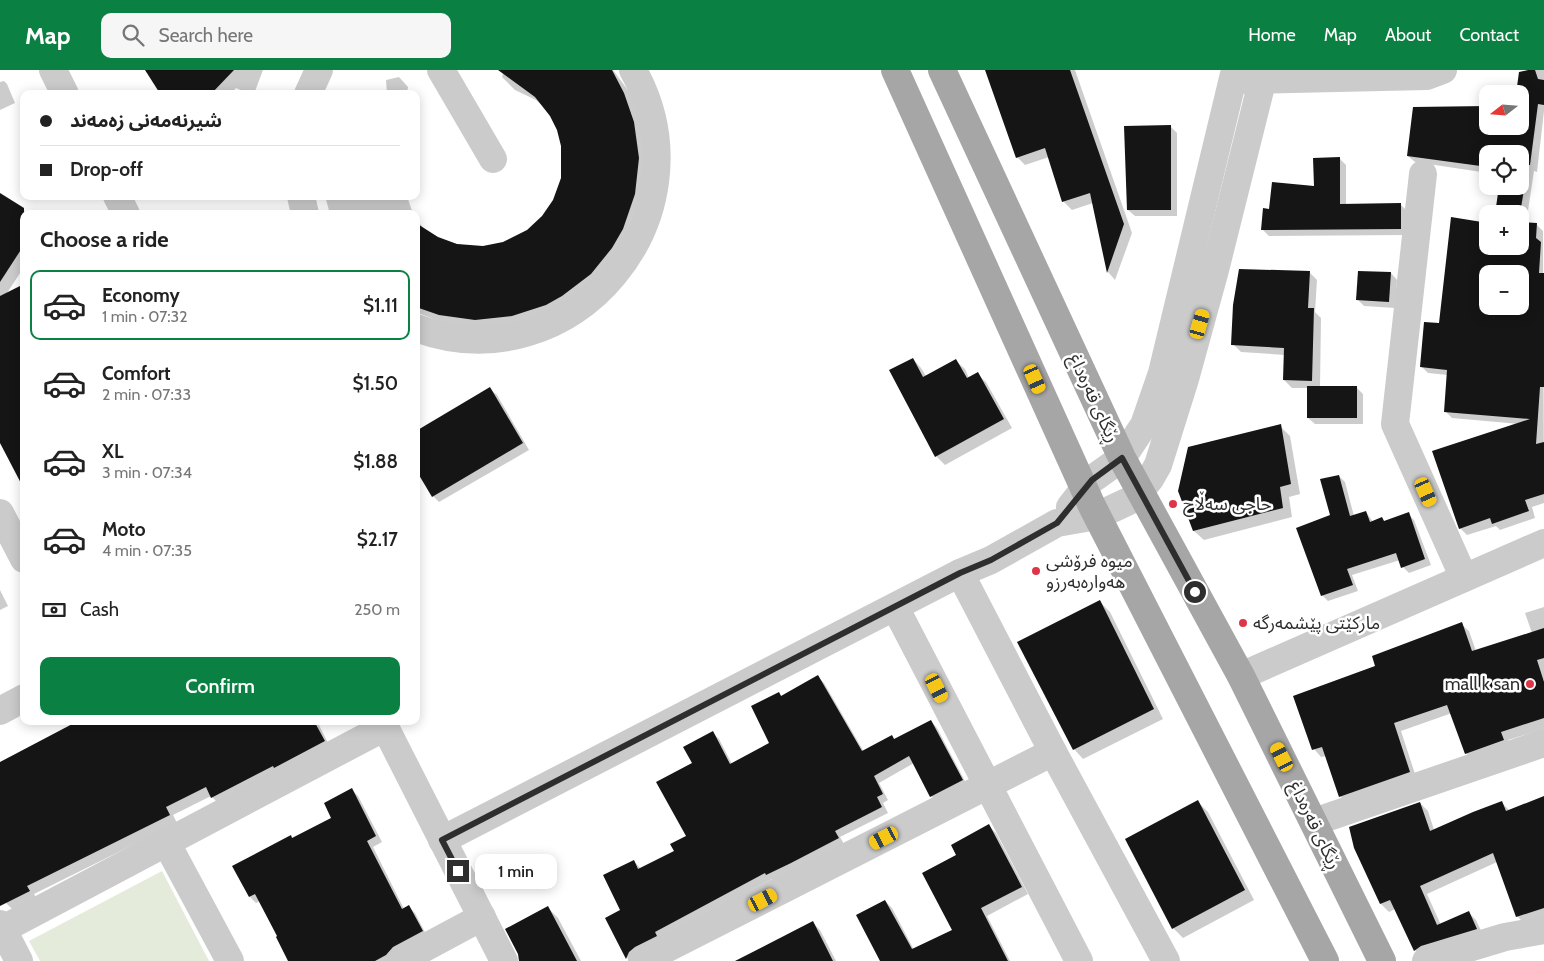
<!DOCTYPE html>
<html lang="en">
<head>
<meta charset="utf-8">
<style>
	:root { --surface:#fff; --page:#f6f6f6; --text:#222; --muted:#767676; --line:#e0e0e0; --accent:#0b8043 }
	body { margin:0; font-family:Cabin,"Noto Sans Arabic",sans-serif; background:var(--page); color:var(--text); height:100vh; display:flex; flex-direction:column; font-size:19px; white-space:nowrap }
	* { box-sizing:border-box; margin:0 }
	p { font-size:16px; color:var(--muted) }
	.icon { flex:none; width:28px; height:28px; fill:none; stroke:currentColor; stroke-width:2; stroke-linecap:round; stroke-linejoin:round }
	.map { position:relative; flex:1; overflow:hidden }
	.sheet { position:absolute; left:20px; top:140px; width:400px; height:515px; display:flex; flex-direction:column; background:var(--surface); border-radius:10px; box-shadow:0 2px 12px #0003 }
	.sheet>* { flex:none }
	.guide { position:absolute; left:20px; top:20px; width:400px; height:110px; border-radius:10px; box-shadow:0 2px 12px #0003; display:grid; align-content:center; height:110px; padding:0 20px; background:var(--surface) }
	.needle { width:32px; rotate:253deg }
	.buttons { position:absolute; left:1479px; top:15px; display:grid; gap:10px }
	.buttons a { display:grid; place-items:center; width:50px; height:50px; border-radius:10px; background:var(--surface); box-shadow:0 2px 12px #0003; font-size:25px }
	.end { position:absolute; width:22px; height:22px; margin:-11px; border:6px solid #2e2e2e; background:#fff; box-shadow:0 0 0 2px #fff }
	.from { border-radius:50% }
	.bubble { position:absolute; height:35px; border-radius:10px; background:var(--surface); box-shadow:0 2px 12px #0003; font-size:16px; font-weight:600; line-height:35px; text-align:center }
	.car { position:absolute; width:15px; height:30px; margin:-15px -8px; border-radius:6px; box-shadow:0 0 4px 1px #0007; background:linear-gradient(#f5c518 24%,#345 0 40%,#f5c518 0 76%,#345 0 86%,#f5c518 0) }
	.guide b { display:flex; align-items:center; gap:18px; height:48px; font-size:19px }
	.guide b+b { border-top:1px solid var(--line) }
	.guide i { width:12px; height:12px; background:var(--text) }
	ul { padding:0; list-style:none }
	li { display:flex; align-items:center; gap:15px; height:70px; margin:0 10px 8px; padding:0 10px; border:2px solid transparent; border-radius:10px }
	li div { flex:1 }
	li b { display:block; font-size:19px }
	li em { font-style:normal; font-weight:600 }
	li.active { border-color:var(--accent) }
	li>.icon { width:45px; height:45px; stroke-width:1.5 }
	h2 { padding:0 20px; font-size:22px; line-height:60px }
	.pay { display:flex; align-items:center; gap:12px; height:55px; padding:0 20px; font-size:19px }
	.pay p { margin-inline-start:auto }
	.button { display:flex; gap:10px; margin-top:auto; padding:10px 20px }
	.button a { flex:1; height:58px; border-radius:10px; background:var(--accent); color:#fff; font-size:20px; font-weight:600; line-height:58px; text-align:center }
	header { display:flex; align-items:center; gap:30px; box-sizing:border-box; height:70px; padding:0 25px; background:var(--accent); color:#fff }
	header strong { font-size:24px }
	nav { display:flex; gap:28px; margin-inline-start:auto; font-size:18px }
	.search { width:350px; height:45px; background:var(--page); display:flex; align-items:center; gap:12px; box-sizing:border-box; padding:0 18px; border-radius:10px; color:var(--muted); font-size:19px }
	.map>svg:first-child { display:block }
	.green { fill:#e4ebdb }
	.shadow { fill:#0003; fill-rule:evenodd }
	.building { fill:#151515; fill-rule:evenodd }
	.lines { fill:none; stroke-linecap:round; stroke-linejoin:round }
	.minor { stroke:#cbcbcb; stroke-width:28 }
	.major { stroke:#a6a6a6; stroke-width:28 }
	.route { stroke:#2e2e2e; stroke-width:6 }
	.poi-dot { fill:#de3649; stroke:#fff; stroke-width:2 }
	.labels { text-anchor:middle; dominant-baseline:central; stroke-width:5; stroke-linejoin:round; paint-order:stroke }
	.street-label { font-size:18px; fill:#2e2e2e; stroke:#fff }
	.poi-label { font-size:18px; fill:#2e2e2e; stroke:#fff; text-anchor:start }
</style>
</head>
<body>
<header>
<strong>Map</strong>
<div class="search"><svg class="icon" aria-label="search" viewBox="0 0 24 24"><circle cx="10" cy="10" r="6"/><path d="M15 15l6 6"/></svg>Search here</div>
<nav><a>Home</a><a>Map</a><a>About</a><a>Contact</a></nav>
</header>
<div class="map">
<svg width="1544" height="891" viewBox="0 0 1544 891">
	<rect width="100%" height="100%" fill="#fff"/>
	<path class="green" d="M 162,801 L 209,891 L 40,891 L 29,871 Z"/>
	<g class="shadow">
		<path d="M 147,0 L 263,0 L 254,24 L 249,24 L 236,18 L 231,24 L 162,24 Z"/>
		<path d="M 504,0 L 613,0 L 630,23 L 642,51 L 651,102 L 603,216 L 525,258 L 453,257 L 416,242 L 416,149 L 424,159 L 431,165 L 450,173 L 477,177 L 504,173 L 528,161 L 543,147 L 554,130 L 562,108 L 563,84 L 560,68 L 555,53 L 544,37 L 536,30 L 515,20 L 502,7 Z"/>
		<path d="M 987,0 L 1075,0 L 1132,163 L 1115,210 L 1108,202 L 1093,133 L 1072,140 L 1063,131 L 1049,87 L 1025,95 L 1017,87 Z"/>
		<path d="M 1533,0 L 1544,0 L 1544,41 L 1537,102 L 1534,101 L 1526,154 L 1536,154 L 1543,161 L 1544,433 L 1532,437 L 1535,448 L 1500,460 L 1496,456 L 1467,465 L 1460,458 L 1519,354 L 1452,348 L 1445,341 L 1448,305 L 1428,303 L 1421,296 L 1440,254 L 1488,176 L 1520,176 L 1520,84 L 1488,84 L 1488,103 L 1415,92 L 1408,86 L 1488,56 L 1520,56 ZM 1488,204 L 1520,204 L 1520,236 L 1488,236 Z"/>
		<path d="M 399,7 L 408,17 L 407,24 L 387,24 L 386,10 Z"/>
		<path d="M 4,11 L 7,14 L 15,33 L 0,40 L 0,12 Z"/>
		<path d="M 1170,56 L 1177,63 L 1177,146 L 1135,146 L 1128,140 Z"/>
		<path d="M 1340,89 L 1346,95 L 1346,135 L 1401,135 L 1407,141 L 1407,165 L 1269,166 L 1262,159 L 1315,117 Z"/>
		<path d="M 0,124 L 28,144 L 24,144 L 24,197 L 7,223 L 0,370 Z"/>
		<path d="M 325,126 L 407,126 L 413,144 L 330,144 Z"/>
		<path d="M 1309,202 L 1317,210 L 1315,242 L 1321,248 L 1320,317 L 1356,317 L 1363,324 L 1363,354 L 1315,354 L 1308,348 L 1308,318 L 1292,318 L 1284,310 L 1285,285 L 1241,282 L 1233,274 Z"/>
		<path d="M 1391,203 L 1397,210 L 1395,238 L 1364,236 L 1357,229 Z"/>
		<path d="M 913,289 L 921,298 L 926,306 L 956,291 L 965,299 L 969,308 L 977,304 L 986,312 L 1012,358 L 945,395 L 936,386 Z"/>
		<path d="M 490,319 L 497,325 L 529,380 L 439,432 L 433,426 Z"/>
		<path d="M 1280,356 L 1290,366 L 1300,424 L 1289,427 L 1292,447 L 1204,470 L 1194,461 L 1179,421 Z"/>
		<path d="M 1339,406 L 1345,412 L 1354,446 L 1366,442 L 1373,452 L 1382,449 L 1385,452 L 1408,444 L 1414,450 L 1431,495 L 1409,503 L 1403,497 L 1400,490 L 1352,505 L 1358,521 L 1328,531 L 1322,525 L 1331,446 Z"/>
		<path d="M 0,520 L 8,536 L 0,540 Z"/>
		<path d="M 1100,532 L 1110,542 L 1163,649 L 1083,689 L 1074,679 Z"/>
		<path d="M 1544,537 L 1544,659 L 1508,670 L 1511,678 L 1474,691 L 1466,683 L 1452,643 L 1401,661 L 1417,710 L 1348,734 L 1340,726 L 1326,686 L 1321,687 L 1314,679 L 1377,597 L 1461,554 L 1469,561 L 1476,581 L 1532,563 L 1525,543 Z"/>
		<path d="M 818,607 L 824,613 L 864,682 L 892,666 L 895,670 L 931,651 L 937,658 L 968,717 L 938,732 L 931,726 L 914,693 L 879,713 L 888,730 L 883,733 L 888,743 L 840,767 L 844,774 L 774,811 L 772,809 L 661,869 L 629,891 L 607,848 L 622,840 L 634,791 L 641,799 L 676,781 L 688,766 L 693,693 L 713,663 L 719,669 L 732,694 L 770,673 L 779,623 L 782,627 Z"/>
		<path d="M 81,651 L 317,651 L 331,679 L 220,735 L 211,726 L 173,745 L 177,753 L 34,824 L 37,829 L 14,841 L 6,833 L 0,822 L 0,694 Z"/>
		<path d="M 352,720 L 358,726 L 382,772 L 373,777 L 404,839 L 409,837 L 415,843 L 428,868 L 393,891 L 290,891 L 260,831 L 256,833 L 250,827 L 290,766 L 293,769 L 333,749 Z"/>
		<path d="M 1544,727 L 1544,848 L 1525,854 L 1517,846 L 1497,792 L 1427,824 L 1441,855 L 1468,842 L 1476,850 L 1484,867 L 1423,888 L 1415,880 L 1395,839 L 1389,842 L 1381,834 L 1356,777 L 1420,733 L 1428,741 L 1434,760 L 1502,733 L 1510,741 Z"/>
		<path d="M 1198,732 L 1208,742 L 1254,830 L 1183,868 L 1173,858 Z"/>
		<path d="M 989,756 L 996,763 L 1028,824 L 987,846 L 1010,891 L 881,891 L 885,831 L 892,838 L 914,880 L 953,860 L 958,786 Z"/>
		<path d="M 548,838 L 558,848 L 581,891 L 521,891 Z"/>
		<path d="M 813,853 L 820,860 L 836,891 L 743,891 Z"/>
	</g>
	<g class="building">
		<path d="M 145,0 L 234,0 L 211,24 L 164,24 L 159,22 Z"/>
		<path d="M 498,0 L 612,0 L 624,23 L 634,52 L 639,88 L 635,124 L 623,159 L 612,178 L 591,204 L 562,226 L 546,235 L 512,246 L 475,250 L 439,245 L 416,237 L 416,153 L 438,167 L 457,174 L 483,176 L 503,172 L 527,160 L 542,146 L 553,130 L 561,108 L 561,76 L 557,60 L 550,46 L 535,27 Z"/>
		<path d="M 985,0 L 1070,0 L 1124,154 L 1107,203 L 1090,123 L 1062,132 L 1045,78 L 1016,88 Z"/>
		<path d="M 1528,0 L 1535,0 L 1538,9 L 1544,10 L 1544,35 L 1538,34 L 1530,95 L 1528,95 L 1520,144 L 1495,144 L 1499,116 L 1520,116 L 1520,84 L 1488,84 L 1488,97 L 1407,86 L 1413,37 L 1488,36 L 1488,56 L 1520,56 L 1520,24 L 1516,24 L 1519,2 Z"/>
		<path d="M 1171,55 L 1171,140 L 1127,140 L 1124,56 Z"/>
		<path d="M 1340,87 L 1340,134 L 1401,133 L 1401,159 L 1261,160 L 1263,138 L 1269,139 L 1272,112 L 1314,116 L 1313,88 Z"/>
		<path d="M 0,123 L 24,138 L 24,175 L 0,212 Z"/>
		<path d="M 1451,147 L 1488,153 L 1488,176 L 1520,176 L 1520,152 L 1537,153 L 1536,168 L 1541,172 L 1539,203 L 1544,203 L 1544,317 L 1540,317 L 1536,374 L 1544,372 L 1544,424 L 1525,430 L 1529,441 L 1492,454 L 1490,448 L 1459,459 L 1432,381 L 1530,349 L 1444,342 L 1447,300 L 1420,297 L 1424,252 L 1439,253 ZM 1488,204 L 1520,204 L 1520,236 L 1488,236 Z"/>
		<path d="M 1239,199 L 1310,201 L 1308,238 L 1314,238 L 1312,311 L 1283,310 L 1284,278 L 1231,275 L 1233,235 Z"/>
		<path d="M 1358,201 L 1391,202 L 1389,232 L 1356,230 Z"/>
		<path d="M 24,214 L 24,419 L 0,373 L 0,226 Z"/>
		<path d="M 913,288 L 923,307 L 956,289 L 967,308 L 978,302 L 1004,349 L 935,387 L 889,300 Z"/>
		<rect x="1307" y="316" width="50" height="32"/>
		<path d="M 490,317 L 523,373 L 432,427 L 416,400 L 416,361 Z"/>
		<path d="M 1281,354 L 1291,414 L 1280,417 L 1283,438 L 1193,461 L 1178,421 L 1188,377 Z"/>
		<path d="M 1339,405 L 1350,446 L 1366,441 L 1370,452 L 1382,447 L 1384,451 L 1409,442 L 1425,489 L 1401,498 L 1396,483 L 1347,499 L 1353,515 L 1321,526 L 1296,458 L 1330,445 L 1320,409 Z"/>
		<path d="M 1100,530 L 1154,639 L 1073,680 L 1017,572 Z"/>
		<path d="M 1462,552 L 1472,581 L 1544,558 L 1544,588 L 1537,590 L 1544,612 L 1544,648 L 1501,662 L 1504,670 L 1465,684 L 1447,635 L 1394,653 L 1410,702 L 1339,727 L 1322,677 L 1312,680 L 1293,626 L 1375,596 L 1372,586 Z"/>
		<path d="M 818,605 L 862,681 L 892,665 L 894,669 L 931,650 L 963,710 L 930,727 L 909,686 L 874,706 L 883,724 L 877,727 L 882,737 L 835,761 L 839,768 L 791,793 L 766,805 L 765,803 L 655,862 L 657,866 L 635,877 L 629,882 L 626,889 L 605,848 L 620,840 L 603,805 L 634,790 L 638,799 L 674,781 L 670,774 L 686,766 L 656,712 L 692,693 L 683,677 L 713,661 L 730,694 L 769,673 L 751,636 L 779,622 L 781,626 Z"/>
		<path d="M 78,651 L 314,651 L 325,671 L 274,698 L 273,696 L 211,728 L 206,717 L 166,737 L 170,745 L 27,816 L 30,821 L 0,836 L 0,692 Z"/>
		<path d="M 352,718 L 376,766 L 367,771 L 402,839 L 409,835 L 423,861 L 393,877 L 386,885 L 375,891 L 288,891 L 276,867 L 277,866 L 255,824 L 249,827 L 232,796 L 291,765 L 292,768 L 331,748 L 324,733 Z"/>
		<path d="M 1544,726 L 1544,838 L 1516,847 L 1493,783 L 1420,816 L 1437,855 L 1469,841 L 1477,859 L 1421,876 L 1414,881 L 1390,830 L 1380,834 L 1354,778 L 1349,757 L 1420,732 L 1430,761 L 1473,742 L 1502,731 L 1506,741 Z"/>
		<path d="M 1198,730 L 1245,820 L 1172,859 L 1125,769 Z"/>
		<path d="M 989,754 L 1022,817 L 981,838 L 1008,891 L 880,891 L 856,845 L 885,830 L 912,879 L 952,860 L 922,803 L 956,785 L 951,775 Z"/>
		<path d="M 548,836 L 577,891 L 519,891 L 518,884 L 505,859 Z"/>
		<path d="M 813,851 L 833,891 L 735,891 Z"/>
	</g>
	<g class="lines">
		<g class="minor">
			<path d="M 53,0 L 65,24"/>
			<path d="M 441,0 L 493,89"/>
			<path d="M 1246,10 L 1427,6 L 1443,0"/>
			<path d="M 308,24 L 319,0"/>
			<path d="M 1423,104 L 1395,354 L 1464,508"/>
			<path d="M 117,126 L 126,144"/>
			<path d="M 301,126 L 305,144"/>
			<path d="M 416,258 C 573,316 714,144 633,0"/>
			<path d="M 1070,437 L 1091,410 L 1122,388 L 1144,355 L 1162,303 L 1235,0"/>
			<path d="M 0,443 L 24,489"/>
			<path d="M 960,503 L 1053,682 L 1166,891"/>
			<path d="M 895,537 L 1079,891"/>
			<path d="M 1241,606 L 1544,473"/>
			<path d="M 0,641 L 24,628"/>
			<path d="M 382,651 L 504,891"/>
			<path d="M 1314,752 L 1544,673"/>
			<path d="M 442,770 L 960,503 L 991,490 L 1057,453 L 1097,446 L 1131,430 L 1140,421 L 1150,409 L 1158,395 L 1185,309 L 1215,200 L 1265,0"/>
			<path d="M 166,772 L 230,891"/>
			<path d="M 0,854 L 19,891"/>
			<path d="M 3,859 L 385,657"/>
			<path d="M 400,891 L 482,847"/>
			<path d="M 642,891 L 1053,682"/>
			<path d="M 1426,891 L 1505,867 L 1544,860"/>
		</g>
		<g class="major">
			<path d="M 895,0 L 1092,436 L 1325,891"/>
			<path d="M 942,0 L 1122,388 L 1241,606 L 1382,891"/>
		</g>
	</g>
	<g class="lines">
		<path class="route" d="M 458,801 L 442,770 L 960,503 L 991,490 L 1057,453 L 1092,410 L 1122,388 L 1195,522"/>
	</g>
	<g class="poi-dot">
		<circle cx="1173" cy="434" r="5"/>
		<circle cx="1036" cy="501" r="5"/>
		<circle cx="1243" cy="553" r="5"/>
		<circle cx="1530" cy="614" r="5"/>
	</g>
	<g class="labels">
		<g class="street-label">
			<text transform="translate(1094 328) rotate(65)">ڕێگای قەرەداغ</text>
			<text transform="translate(1315 755) rotate(64)">ڕێگای قەرەداغ</text>
		</g>
		<g class="poi-label">
			<text x="1183" y="434">حاجی سەڵاح</text>
			<text x="1046" y="491">میوە فرۆشی<tspan x="1046" dy="21">هەوارەبەرزو</tspan></text>
			<text x="1253" y="553">مارکێتی پێشمەرگە</text>
			<text x="1520" y="614" text-anchor="end">mall k san</text>
		</g>
	</g>
</svg>
<div class="buttons">
<a><svg class="needle" viewBox="-14 -14 28 28"><path d="M0-13l5 13h-10z" fill="#e53935"/><path d="M0 13l5-13h-10z" fill="#767676"/></svg></a>
<a><svg class="icon" aria-label="locate" viewBox="0 0 24 24"><circle cx="12" cy="12" r="6"/><path d="M12 2v4M12 18v4M2 12h4M18 12h4"/></svg></a>
<a>+</a>
<a>−</a>
</div>
<i class="end from" style="left:1195px;top:522px"></i>
<i class="end" style="left:458px;top:801px"></i>
<div class="bubble" style="left:475px;top:784px;width:82px">1 min</div>
<i class="car" style="left:1200px;top:254px;rotate:16deg"></i>
<i class="car" style="left:1035px;top:309px;rotate:156deg"></i>
<i class="car" style="left:1426px;top:422px;rotate:156deg"></i>
<i class="car" style="left:937px;top:618px;rotate:153deg"></i>
<i class="car" style="left:1282px;top:687px;rotate:333deg"></i>
<i class="car" style="left:884px;top:768px;rotate:243deg"></i>
<i class="car" style="left:763px;top:830px;rotate:63deg"></i>
<div class="guide">
<b><i class="from"></i>شیرنەمەنی زەمەند</b>
<b><i></i>Drop-off</b>
</div>
<section class="sheet">
<h2>Choose a ride</h2>
<ul>
<li class="active"><svg class="icon" aria-label="car" viewBox="0 0 24 24"><path d="M5 17H2v-5l4-1 3-4h7l3 4 3 1v5h-3M9 17h6M6 11h13"/><circle cx="7" cy="17" r="2"/><circle cx="17" cy="17" r="2"/></svg><div><b>Economy</b><p>1 min · 07:32</p></div><em>$1.11</em></li>
<li><svg class="icon" aria-label="car" viewBox="0 0 24 24"><path d="M5 17H2v-5l4-1 3-4h7l3 4 3 1v5h-3M9 17h6M6 11h13"/><circle cx="7" cy="17" r="2"/><circle cx="17" cy="17" r="2"/></svg><div><b>Comfort</b><p>2 min · 07:33</p></div><em>$1.50</em></li>
<li><svg class="icon" aria-label="car" viewBox="0 0 24 24"><path d="M5 17H2v-5l4-1 3-4h7l3 4 3 1v5h-3M9 17h6M6 11h13"/><circle cx="7" cy="17" r="2"/><circle cx="17" cy="17" r="2"/></svg><div><b>XL</b><p>3 min · 07:34</p></div><em>$1.88</em></li>
<li><svg class="icon" aria-label="car" viewBox="0 0 24 24"><path d="M5 17H2v-5l4-1 3-4h7l3 4 3 1v5h-3M9 17h6M6 11h13"/><circle cx="7" cy="17" r="2"/><circle cx="17" cy="17" r="2"/></svg><div><b>Moto</b><p>4 min · 07:35</p></div><em>$2.17</em></li>
</ul>
<div class="pay"><svg class="icon" aria-label="cash" viewBox="0 0 24 24"><path d="M3 7h18v10H3z"/><circle cx="12" cy="12" r="2"/></svg>Cash<p>250 m</p></div>
<div class="button"><a>Confirm</a></div>
</section>
</div>
</body>
</html>
